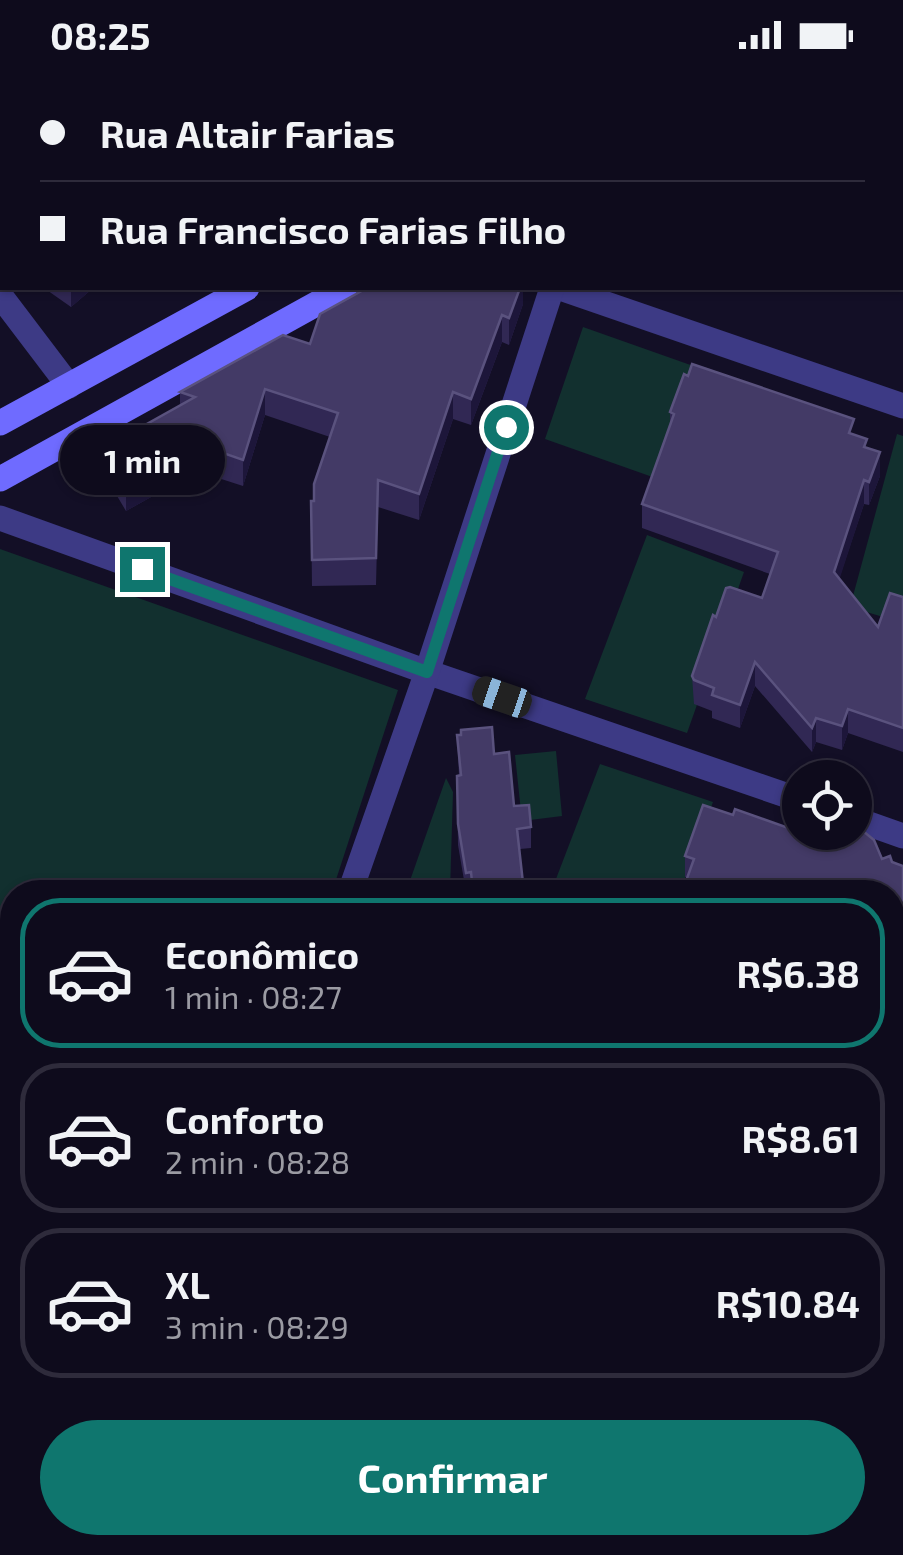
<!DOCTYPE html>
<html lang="pt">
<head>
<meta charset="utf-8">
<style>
	:root { --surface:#0e0b1c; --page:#1c1929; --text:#f1f3f6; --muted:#9b9ba3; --line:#2e2b3b; --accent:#0f766e }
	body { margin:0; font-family:"Exo 2",sans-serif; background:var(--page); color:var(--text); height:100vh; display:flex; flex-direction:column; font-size:38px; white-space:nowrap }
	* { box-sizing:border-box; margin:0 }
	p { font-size:32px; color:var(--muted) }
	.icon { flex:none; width:55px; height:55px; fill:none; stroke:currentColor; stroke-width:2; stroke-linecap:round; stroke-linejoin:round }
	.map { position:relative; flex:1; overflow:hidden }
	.sheet { position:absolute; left:0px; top:810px; width:905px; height:675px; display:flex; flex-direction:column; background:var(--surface); border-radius:40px 40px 0 0; box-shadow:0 2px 8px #0004,0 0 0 2px var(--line) }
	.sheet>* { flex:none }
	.top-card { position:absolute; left:0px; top:0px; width:905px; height:220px; box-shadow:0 2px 8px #0004,0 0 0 2px var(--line); display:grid; align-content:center; height:220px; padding:0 40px; background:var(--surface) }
	.tools { position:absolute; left:782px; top:690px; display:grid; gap:20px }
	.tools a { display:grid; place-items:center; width:90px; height:90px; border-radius:50%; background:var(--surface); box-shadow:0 2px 8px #0004,0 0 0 2px var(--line); font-size:50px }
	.end { position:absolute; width:45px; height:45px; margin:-22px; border:12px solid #0f766e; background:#fff; box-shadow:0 0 0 5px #fff }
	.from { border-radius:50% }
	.bubble { position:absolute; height:70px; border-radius:35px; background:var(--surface); box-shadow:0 2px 8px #0004,0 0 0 2px var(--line); font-size:32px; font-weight:700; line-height:70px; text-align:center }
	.car { position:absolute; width:30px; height:60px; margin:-30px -15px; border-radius:12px; box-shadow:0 0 8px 2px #0007; background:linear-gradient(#222 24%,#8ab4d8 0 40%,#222 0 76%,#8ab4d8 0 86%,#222 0) }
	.top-card b { display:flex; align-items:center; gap:35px; height:95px; font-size:38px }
	.top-card b+b { border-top:2px solid var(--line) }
	.top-card i { width:25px; height:25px; background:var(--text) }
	ul { padding:18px 0 0; list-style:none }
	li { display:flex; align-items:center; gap:30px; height:150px; margin:0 20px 15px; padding:0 20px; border:5px solid var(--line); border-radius:40px }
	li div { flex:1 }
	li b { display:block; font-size:38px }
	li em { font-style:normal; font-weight:700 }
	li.active { border-color:var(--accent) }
	li>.icon { width:90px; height:90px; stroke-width:1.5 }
	.primary-button { display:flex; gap:20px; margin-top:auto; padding:20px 40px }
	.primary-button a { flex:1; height:115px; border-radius:60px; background:var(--accent); color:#fff; font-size:40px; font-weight:700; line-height:115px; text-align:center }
	.status { display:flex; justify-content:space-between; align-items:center; height:70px; padding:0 50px; background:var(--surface); direction:ltr }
	.status svg { height:28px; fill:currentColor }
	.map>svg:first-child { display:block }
	.green { fill:#12302f }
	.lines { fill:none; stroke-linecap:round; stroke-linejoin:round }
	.lane { stroke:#3d3a85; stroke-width:18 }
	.street { stroke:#3d3a85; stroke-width:25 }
	.secondary { stroke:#6f6bff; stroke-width:25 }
	.wall { fill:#312854 }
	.shaded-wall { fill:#1d163a }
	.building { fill:#433a66; stroke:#5a527e; stroke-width:2.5 }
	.route { stroke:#0f766e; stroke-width:12 }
</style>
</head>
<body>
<div class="status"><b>08:25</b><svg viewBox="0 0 49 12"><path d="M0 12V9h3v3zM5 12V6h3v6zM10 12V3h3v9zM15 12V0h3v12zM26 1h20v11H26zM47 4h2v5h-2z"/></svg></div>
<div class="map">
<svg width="903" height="1485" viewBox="0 0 903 1485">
	<rect width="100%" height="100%" fill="#130f26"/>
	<g class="green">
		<path d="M 583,257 L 699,298 L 661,410 L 545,369 Z"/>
		<path d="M 897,364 L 903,366 L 903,553 L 850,537 Z"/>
		<path d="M 647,465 L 744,502 L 687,663 L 585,629 Z"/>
		<path d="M 0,479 L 398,620 L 332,822 L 12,822 L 12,890 L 0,887 Z"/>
		<path d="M 556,681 L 562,746 L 522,751 L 515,685 Z"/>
		<path d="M 600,694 L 713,732 L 680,822 L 551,822 Z"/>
		<path d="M 446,708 L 453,722 L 450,822 L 406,822 Z"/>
		<path d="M 0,993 L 12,997 L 12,1400 L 0,1442 Z"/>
		<path d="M 400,1473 L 401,1472 L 546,1473 L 542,1485 L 397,1485 Z"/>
	</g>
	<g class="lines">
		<g class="lane">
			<path d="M 602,0 L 605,2"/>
			<path d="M 428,2 L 429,0"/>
		</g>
		<g class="street">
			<path d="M 265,0 L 267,2"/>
			<path d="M 560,218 L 903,336"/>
			<path d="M 0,225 L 69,316"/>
			<path d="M 0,448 L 427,602 L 800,730"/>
			<path d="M 855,749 L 903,766"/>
			<path d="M 350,822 L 427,602 L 552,218"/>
			<path d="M 2,1485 L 12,1449"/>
			<path d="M 358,1485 L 362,1472"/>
			<path d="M 715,1485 L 719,1472"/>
		</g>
		<g class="secondary">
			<path d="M 652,2 L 657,0"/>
			<path d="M 762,2 L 767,0"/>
			<path d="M 0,353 L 247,218"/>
			<path d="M 0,409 L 345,218"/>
			<path d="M 0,910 L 12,914"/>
			<path d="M 0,971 L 12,975"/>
			<path d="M 892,1163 L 903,1166"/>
			<path d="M 892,1218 L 903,1221"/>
		</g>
	</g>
	<g class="wall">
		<path d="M 0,0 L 79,0 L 81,2 L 84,0 L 208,0 L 210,2 L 2,2 L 2,164 L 0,159 Z"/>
		<path d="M 299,0 L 386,0 L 386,2 L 301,2 Z"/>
		<path d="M 44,218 L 112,218 L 108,221 L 92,219 L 71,237 Z"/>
		<path d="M 523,218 L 523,234 L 509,275 L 502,272 L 471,355 L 453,349 L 419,450 L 378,437 L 376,515 L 312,516 L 311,431 L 314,431 L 330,367 L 265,345 L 243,416 L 212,406 L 209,414 L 187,407 L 126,441 L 104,404 L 104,378 L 180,336 L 180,322 L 310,274 Z"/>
		<path d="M 670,342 L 854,365 L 867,378 L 880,406 L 869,435 L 864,434 L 839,509 L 878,557 L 903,527 L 903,682 L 848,663 L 842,680 L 816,672 L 812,682 L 755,616 L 740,658 L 712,648 L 712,641 L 694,634 L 692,606 L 716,547 L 762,528 L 770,504 L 642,458 L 642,434 L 670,355 Z"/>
		<path d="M 457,665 L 494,684 L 514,736 L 531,757 L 531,778 L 520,779 L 523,822 L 466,822 L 458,775 L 457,706 L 459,706 Z"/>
		<path d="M 733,745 L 800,762 L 903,796 L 903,1125 L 892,1122 L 892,822 L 685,807 L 685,786 Z"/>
		<path d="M 559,1472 L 680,1472 L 677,1482 L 679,1485 L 564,1485 L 564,1475 Z"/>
	</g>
	<g class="shaded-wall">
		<path d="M 71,218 L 92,218 L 92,219 L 71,237 Z"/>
		<path d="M 520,218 L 523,218 L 523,234 L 509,275 L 509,248 Z"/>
		<path d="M 502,245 L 502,272 L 471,355 L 471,329 Z"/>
		<path d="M 265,319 L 265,345 L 243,416 L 243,390 Z"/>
		<path d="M 453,322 L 453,349 L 419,450 L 419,424 Z"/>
		<path d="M 212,379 L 212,406 L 209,414 L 209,388 Z"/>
		<path d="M 187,380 L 187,407 L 126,441 L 126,414 Z"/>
		<path d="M 880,382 L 880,406 L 869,435 L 869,412 Z"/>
		<path d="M 864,410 L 864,434 L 834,526 L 834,502 Z"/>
		<path d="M 755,592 L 755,616 L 740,658 L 740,635 Z"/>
		<path d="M 848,639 L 848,663 L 842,680 L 842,656 Z"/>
		<path d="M 816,648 L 816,672 L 812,682 L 812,658 Z"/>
	</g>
	<g class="building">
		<path d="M 0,0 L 79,0 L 81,2 L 84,0 L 208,0 L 210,2 L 2,2 L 2,127 L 0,122 Z"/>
		<path d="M 327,0 L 381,0 L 383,2 L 329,2 Z"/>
		<path d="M 367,218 L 520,218 L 509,248 L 502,245 L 471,329 L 453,322 L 419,424 L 378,410 L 376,488 L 312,490 L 311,431 L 314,431 L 314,414 L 338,343 L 265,319 L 243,390 L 212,379 L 209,388 L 187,380 L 126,414 L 104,378 L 195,327 L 180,322 L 283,265 L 310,274 L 320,244 Z"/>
		<path d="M 692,294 L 854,349 L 849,363 L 867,369 L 864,377 L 880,382 L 869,412 L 864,410 L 834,502 L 878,557 L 890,523 L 903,527 L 903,658 L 848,639 L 842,656 L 816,648 L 812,658 L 755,592 L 740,635 L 712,625 L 714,618 L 694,610 L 692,606 L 713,545 L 716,547 L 726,518 L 730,517 L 762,528 L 778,482 L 642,434 L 674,344 L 670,342 L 684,304 L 688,306 Z"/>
		<path d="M 492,657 L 494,684 L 509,682 L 514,736 L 529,735 L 531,757 L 517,759 L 523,813 L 508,815 L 509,822 L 473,822 L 471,802 L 466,803 L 458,754 L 457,706 L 461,705 L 457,665 L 461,665 L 461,660 Z"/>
		<path d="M 703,735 L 733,745 L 735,739 L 822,770 L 847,762 L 855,762 L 855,761 L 863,761 L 874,770 L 882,789 L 890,786 L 892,792 L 903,796 L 903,1104 L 892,1101 L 892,822 L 682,822 L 694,789 L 685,786 Z"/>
		<path d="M 892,1227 L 903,1230 L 903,1485 L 778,1485 L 780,1477 L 786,1479 L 788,1472 L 892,1472 Z"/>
		<path d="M 29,1472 L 258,1472 L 264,1485 L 25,1485 Z"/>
		<path d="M 579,1472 L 674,1472 L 679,1485 L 590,1485 L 578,1481 L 580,1473 Z"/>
	</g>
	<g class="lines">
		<path class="route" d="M 142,499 L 427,602 L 506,357"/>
	</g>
</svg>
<div class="tools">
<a><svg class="icon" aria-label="locate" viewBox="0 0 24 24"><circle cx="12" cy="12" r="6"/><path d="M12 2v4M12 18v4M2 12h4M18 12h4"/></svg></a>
</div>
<i class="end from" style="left:506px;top:357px"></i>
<i class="end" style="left:142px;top:499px"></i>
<div class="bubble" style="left:60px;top:355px;width:165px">1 min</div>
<i class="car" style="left:502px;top:627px;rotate:289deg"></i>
<div class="top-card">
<b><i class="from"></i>Rua Altair Farias</b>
<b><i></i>Rua Francisco Farias Filho</b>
</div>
<section class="sheet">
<ul>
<li class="active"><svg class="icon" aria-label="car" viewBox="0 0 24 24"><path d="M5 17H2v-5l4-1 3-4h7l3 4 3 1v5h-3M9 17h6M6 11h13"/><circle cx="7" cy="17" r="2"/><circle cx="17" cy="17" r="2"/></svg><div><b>Econômico</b><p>1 min · 08:27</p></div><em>R$6.38</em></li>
<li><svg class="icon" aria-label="car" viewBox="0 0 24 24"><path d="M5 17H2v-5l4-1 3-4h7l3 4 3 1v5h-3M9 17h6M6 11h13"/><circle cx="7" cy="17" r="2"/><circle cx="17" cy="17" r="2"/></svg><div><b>Conforto</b><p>2 min · 08:28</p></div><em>R$8.61</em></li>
<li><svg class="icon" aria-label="car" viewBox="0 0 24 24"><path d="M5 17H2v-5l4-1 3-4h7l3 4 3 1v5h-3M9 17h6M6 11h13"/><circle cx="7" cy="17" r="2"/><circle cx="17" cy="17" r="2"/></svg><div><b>XL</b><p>3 min · 08:29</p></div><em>R$10.84</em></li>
</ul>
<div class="primary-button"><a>Confirmar</a></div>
</section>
</div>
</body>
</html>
